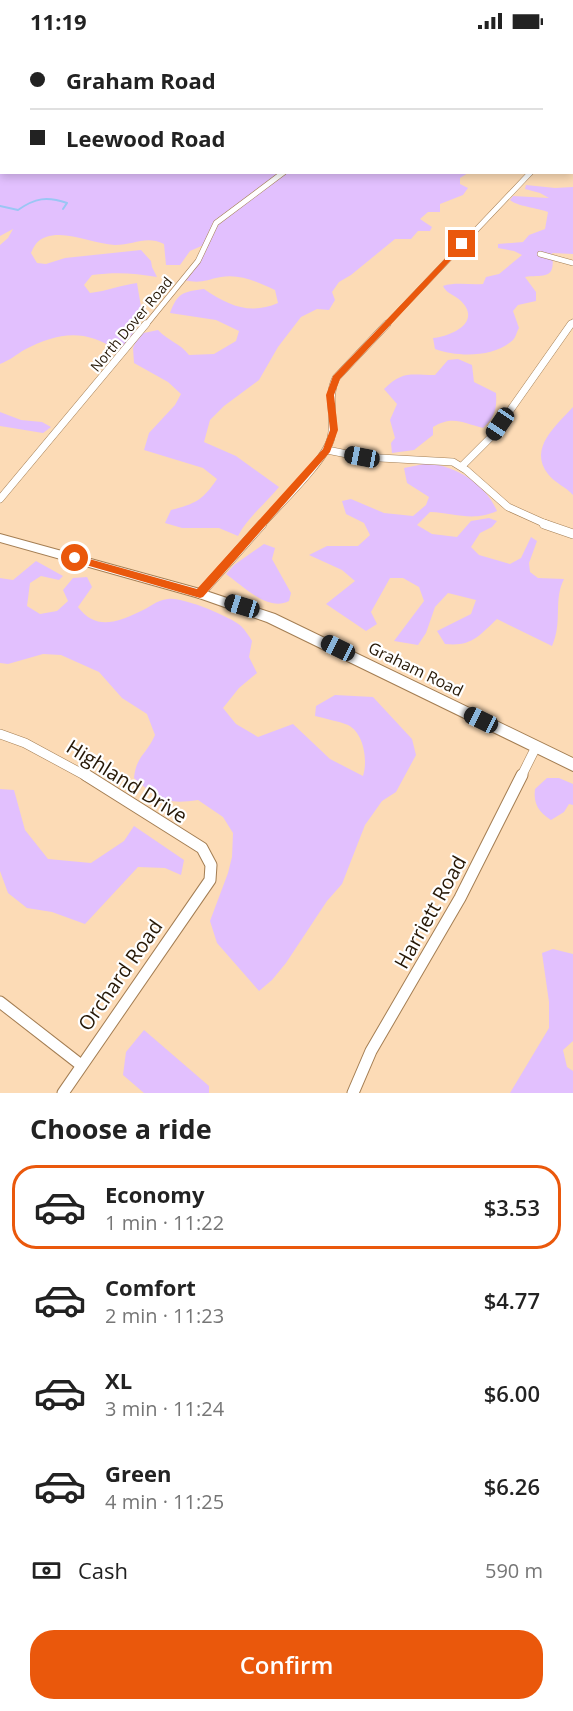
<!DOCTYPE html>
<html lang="en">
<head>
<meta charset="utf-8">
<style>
	:root { --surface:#fff; --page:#f6f6f6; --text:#222; --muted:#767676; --line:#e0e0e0; --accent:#ea580c }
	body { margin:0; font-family:"Open Sans",sans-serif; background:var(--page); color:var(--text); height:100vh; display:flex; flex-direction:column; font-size:22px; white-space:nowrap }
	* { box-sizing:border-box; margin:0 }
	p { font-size:20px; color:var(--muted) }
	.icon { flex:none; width:33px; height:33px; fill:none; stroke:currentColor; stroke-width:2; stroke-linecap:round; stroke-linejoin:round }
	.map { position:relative; height:1051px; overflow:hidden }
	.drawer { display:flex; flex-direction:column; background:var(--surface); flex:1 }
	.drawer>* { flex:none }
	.guide { position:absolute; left:0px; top:0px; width:573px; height:132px; box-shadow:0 3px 9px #0003; display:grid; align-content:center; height:132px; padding:0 30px; background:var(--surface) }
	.end { position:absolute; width:27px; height:27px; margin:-14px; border:8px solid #ea580c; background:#fff; box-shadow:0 0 0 3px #fff }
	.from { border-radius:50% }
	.car { position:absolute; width:18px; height:36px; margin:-18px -9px; border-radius:8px; box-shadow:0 0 4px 2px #0007; background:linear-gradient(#222 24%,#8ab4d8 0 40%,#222 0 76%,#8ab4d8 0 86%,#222 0) }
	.guide b { display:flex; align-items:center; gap:21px; height:57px; font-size:22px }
	.guide b+b { border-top:2px solid var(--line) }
	.guide i { width:15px; height:15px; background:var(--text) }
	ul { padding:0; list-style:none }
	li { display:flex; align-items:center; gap:18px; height:84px; margin:0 12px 9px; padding:0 18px; border:3px solid transparent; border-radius:24px }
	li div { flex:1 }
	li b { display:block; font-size:22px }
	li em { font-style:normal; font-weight:600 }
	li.current { border-color:var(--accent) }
	li>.icon { width:54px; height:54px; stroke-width:1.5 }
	h2 { padding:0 30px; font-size:27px; line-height:72px }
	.pay { display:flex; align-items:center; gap:15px; height:66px; padding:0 30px; font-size:22px }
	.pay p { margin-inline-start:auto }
	.button { display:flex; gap:12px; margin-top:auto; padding:12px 30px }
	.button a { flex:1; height:69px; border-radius:24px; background:var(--accent); color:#fff; font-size:24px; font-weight:600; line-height:69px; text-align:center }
	.status { display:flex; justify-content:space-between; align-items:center; height:42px; padding:0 30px; background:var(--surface); direction:ltr }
	.status svg { height:16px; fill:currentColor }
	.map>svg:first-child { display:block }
	.green { fill:#e2c0fe }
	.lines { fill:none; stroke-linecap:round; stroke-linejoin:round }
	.stream-far1 { stroke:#9ac6f4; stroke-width:1.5 }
	.stream { stroke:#9ac6f4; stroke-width:2 }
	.street-far4-casing { stroke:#a47e53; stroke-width:5 }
	.street-far3-casing { stroke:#a47e53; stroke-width:6 }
	.street-far2-casing { stroke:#a47e53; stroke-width:8 }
	.street-far1-casing { stroke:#a47e53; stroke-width:10 }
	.street-casing { stroke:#a47e53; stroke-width:13 }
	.secondary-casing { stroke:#a47e53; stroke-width:2 }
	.street-far4 { stroke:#fff; stroke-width:4.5 }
	.street-far3 { stroke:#fff; stroke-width:5 }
	.street-far2 { stroke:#fff; stroke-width:7 }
	.street-far1 { stroke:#fff; stroke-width:9 }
	.street { stroke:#fff; stroke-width:11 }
	.secondary { fill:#fff; fill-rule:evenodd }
	.route { fill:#ea580c }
	.labels { text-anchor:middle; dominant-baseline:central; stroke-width:4.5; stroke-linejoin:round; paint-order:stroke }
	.far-street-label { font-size:14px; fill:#261806; stroke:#fff }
	.street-label { font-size:16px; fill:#261806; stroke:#fff }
	.near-street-label { font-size:20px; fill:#261806; stroke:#fff }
</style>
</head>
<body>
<div class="status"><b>11:19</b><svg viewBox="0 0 49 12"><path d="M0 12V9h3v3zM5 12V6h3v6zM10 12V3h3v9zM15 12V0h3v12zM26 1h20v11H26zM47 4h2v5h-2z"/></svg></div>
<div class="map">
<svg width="573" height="1051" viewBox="0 0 573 1051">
	<rect width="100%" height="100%" fill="#fcdbb6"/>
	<g class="green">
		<path d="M 0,0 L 255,1 L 2,2 L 2,130 L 468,131 L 460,136 L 460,142 L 468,146 L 463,153 L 440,162 L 440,170 L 428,170 L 420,177 L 432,185 L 430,189 L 418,189 L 411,197 L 395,197 L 351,233 L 339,240 L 332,250 L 335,258 L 329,268 L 317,267 L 301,275 L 278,305 L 259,338 L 224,364 L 210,378 L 204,400 L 236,414 L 279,445 C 265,462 248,475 238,494 L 219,486 L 182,486 L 165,481 L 171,468 C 195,462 203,458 217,437 L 203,426 L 144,408 L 149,391 L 175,363 L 181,352 L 168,340 L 134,321 L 133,306 L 139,292 L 158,288 C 168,299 180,301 189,313 L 214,312 L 236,299 L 239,289 L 216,278 L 170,271 C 178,250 183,250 204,247 C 229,264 250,273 278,261 L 275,248 C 257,240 241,232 221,235 C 205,238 201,242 184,238 L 206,202 L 190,209 L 180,223 L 166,223 L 164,202 C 146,193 134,203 115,203 C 93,202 67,188 46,195 C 37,198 34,204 31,211 L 37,221 L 46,222 L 65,216 L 141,208 L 151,219 L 152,225 L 157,235 C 134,231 116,230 92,233 L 84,243 L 90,251 C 107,249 121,243 137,241 L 142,271 L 134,283 L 133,300 L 116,308 C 84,286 57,291 24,308 C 16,313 10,318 0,322 L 0,203 L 8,196 L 13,187 L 0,194 Z"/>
		<path d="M 526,143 L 555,146 L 573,145 L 573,212 L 552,211 C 556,239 544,232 525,235 L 536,250 L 536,259 L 518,263 L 513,269 L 519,286 C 517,289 516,295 513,298 C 494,316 457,315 435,307 L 433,296 C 452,294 482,280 461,259 C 455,253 447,252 443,244 C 455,240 469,243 483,242 L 486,235 L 499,232 L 522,213 L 514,209 L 498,206 L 498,202 L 523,200 L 529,193 L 545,187 L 548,170 C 538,166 516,164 510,158 L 513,154 L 549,156 L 540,151 L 525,147 Z"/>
		<path d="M 458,317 L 472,323 L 474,340 L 496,351 C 497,367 495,375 483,386 C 463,381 453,373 433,385 L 433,393 L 414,408 L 392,411 L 391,401 L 395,396 L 390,378 L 397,362 L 384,347 C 403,328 411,333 435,333 L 448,318 Z"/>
		<path d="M 573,365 L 573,453 C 566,445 555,441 548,432 C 528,406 556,384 573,365 Z"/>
		<path d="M 0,370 L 21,378 L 42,380 L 51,385 L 43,391 L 0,384 Z"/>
		<path d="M 429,421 C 458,426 485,441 497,469 C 472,480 456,471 430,470 L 417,483 L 432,492 L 457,495 L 471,479 L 489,476 L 497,479 L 492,485 L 480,491 L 471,505 L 479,513 L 510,522 L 521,516 L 531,495 L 537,499 L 529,521 L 530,530 L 538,536 L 564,537 C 553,558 563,580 552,604 L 497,577 C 479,594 471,605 445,602 L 437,589 L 471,572 L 476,558 L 448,551 L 435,565 L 426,591 L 418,603 L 394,599 L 424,559 L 419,545 L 403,536 L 390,536 L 371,570 L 377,582 L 366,589 L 326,562 L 355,539 L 342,528 L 309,513 L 327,504 L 358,504 L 370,493 L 364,481 L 346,472 L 342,459 L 351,457 L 384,471 L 413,474 L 426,463 L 429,455 L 407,441 L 404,426 Z"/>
		<path d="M 264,502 L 275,506 L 272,517 L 291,551 L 289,559 C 268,570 243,544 226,532 L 234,523 Z"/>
		<path d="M 36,519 L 63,534 L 59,538 L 41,534 L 30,541 L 27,564 L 40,572 L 57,569 L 68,559 L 63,548 L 73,536 L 87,535 L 92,545 L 78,565 C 95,588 116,581 139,570 C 149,566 156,558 168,557 C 183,555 229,574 241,584 C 245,588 249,594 252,599 L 249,615 L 257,631 L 239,646 L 223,666 L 236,682 L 258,695 L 293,682 L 330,717 L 363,734 C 368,719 364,691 348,683 C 338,679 326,677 315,674 L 316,664 L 335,653 L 373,655 L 412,697 L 416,713 L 396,750 L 382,759 L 365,783 L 342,842 L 327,859 L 286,921 L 272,938 L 259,949 L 217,901 L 210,879 L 228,831 L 232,815 L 233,791 L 223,775 L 198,758 C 165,763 158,757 134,736 C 136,714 147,712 155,693 L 147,672 L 122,656 L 99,630 L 61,613 L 43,612 L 8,622 L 0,621 L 0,536 L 13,538 Z"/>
		<path d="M 547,736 L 559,736 L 573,742 L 573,763 L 569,762 L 564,770 L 551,778 C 539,770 533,762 535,747 Z"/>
		<path d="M 0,747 L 14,748 L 25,788 L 48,817 L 91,821 L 124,799 L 134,784 L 184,818 L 181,833 L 165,826 L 138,825 L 85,882 L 52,870 L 27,866 L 8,851 L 0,829 Z"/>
		<path d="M 553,907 L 573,912 L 573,999 L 563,1008 L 567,1025 L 573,1029 L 573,1051 L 510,1051 L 549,986 L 549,960 L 542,911 Z"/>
		<path d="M 144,988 L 209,1044 L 209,1051 L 144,1051 L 123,1033 L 126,1010 Z"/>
	</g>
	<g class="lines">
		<path class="stream-far1" d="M 7,2 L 12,0"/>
		<path class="stream" d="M 0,164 L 18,168 C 35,156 47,154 67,161 L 63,167"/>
		<defs>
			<g id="street-far4">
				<path d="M 308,0 L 315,2"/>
				<path d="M 455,0 L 463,2"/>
			</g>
			<g id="street-far3">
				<path d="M 540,212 L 573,221"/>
				<path d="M 145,284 L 198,219 L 216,181 L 284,130"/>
				<path d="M 385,284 L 531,130"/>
				<path d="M 570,284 L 573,280"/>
			</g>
			<g id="street-far2">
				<path d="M 327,408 L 362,415 L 453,420 L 466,428 L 508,465 L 548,483"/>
				<path d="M 462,424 L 492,394 L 571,282"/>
				<path d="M 0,457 L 146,282"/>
				<path d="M 261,483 C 278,464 326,418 331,396 C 336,375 326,356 336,336 L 387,282"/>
			</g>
			<g id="street-far1">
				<path d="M 544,482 L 573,492"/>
				<path d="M 200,552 L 262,482"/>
				<path d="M 0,692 L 25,701 L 88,735"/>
				<path d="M 521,735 L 536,705"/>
			</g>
			<g id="street">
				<path d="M 0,960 L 81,1023"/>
				<path d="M 63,1051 L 210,838 L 211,823 L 202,806 L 86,733"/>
				<path d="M 353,1051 L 371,1009 L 460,856 L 522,733"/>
			</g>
			<path id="secondary" d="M 0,492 L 200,547 L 275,572 L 573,716 L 573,729 L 267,580 L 199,556 L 0,500 Z"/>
		</defs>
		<use href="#street-far4" class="street-far4-casing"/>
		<use href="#street-far3" class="street-far3-casing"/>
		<use href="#street-far2" class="street-far2-casing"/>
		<use href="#street-far1" class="street-far1-casing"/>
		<use href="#street" class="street-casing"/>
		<use href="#secondary" class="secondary-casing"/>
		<use href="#street-far4" class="street-far4"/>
		<use href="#street-far3" class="street-far3"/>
		<use href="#street-far2" class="street-far2"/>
		<use href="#street-far1" class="street-far1"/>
		<use href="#street" class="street"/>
		<use href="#secondary" class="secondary"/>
	</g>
	<path class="route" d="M 460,201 L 466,202 L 340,337 L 334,353 L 338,388 L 330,410 L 203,555 L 200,556 L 72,519 L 70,516 L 75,513 L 197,547 L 323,407 L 330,388 L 326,353 L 333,334 Z"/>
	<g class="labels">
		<g class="far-street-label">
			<text transform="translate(131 282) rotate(-50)">North Dover Road</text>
		</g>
		<g class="street-label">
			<text transform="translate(416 627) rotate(26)">Graham Road</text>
		</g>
		<g class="near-street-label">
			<text transform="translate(127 739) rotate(32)">Highland Drive</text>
			<text transform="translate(430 870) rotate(-61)">Harriett Road</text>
			<text transform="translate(120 933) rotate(-55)">Orchard Road</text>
		</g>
	</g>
</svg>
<i class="end from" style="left:75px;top:516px"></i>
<i class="end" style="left:462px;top:202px"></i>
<i class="car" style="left:500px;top:382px;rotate:214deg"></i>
<i class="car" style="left:362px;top:415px;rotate:281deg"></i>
<i class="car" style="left:242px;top:564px;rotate:287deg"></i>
<i class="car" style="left:338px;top:606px;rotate:296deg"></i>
<i class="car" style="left:481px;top:678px;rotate:296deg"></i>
<div class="guide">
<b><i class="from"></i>Graham Road</b>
<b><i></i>Leewood Road</b>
</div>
</div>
<section class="drawer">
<h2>Choose a ride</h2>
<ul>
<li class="current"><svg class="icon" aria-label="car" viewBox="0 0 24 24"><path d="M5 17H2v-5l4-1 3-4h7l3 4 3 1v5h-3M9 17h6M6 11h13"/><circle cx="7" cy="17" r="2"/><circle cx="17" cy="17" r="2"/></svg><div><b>Economy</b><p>1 min · 11:22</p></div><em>$3.53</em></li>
<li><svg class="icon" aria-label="car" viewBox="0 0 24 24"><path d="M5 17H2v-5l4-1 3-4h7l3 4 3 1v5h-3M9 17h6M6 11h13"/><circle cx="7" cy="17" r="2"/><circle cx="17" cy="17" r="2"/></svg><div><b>Comfort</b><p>2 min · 11:23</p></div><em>$4.77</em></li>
<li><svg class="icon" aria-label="car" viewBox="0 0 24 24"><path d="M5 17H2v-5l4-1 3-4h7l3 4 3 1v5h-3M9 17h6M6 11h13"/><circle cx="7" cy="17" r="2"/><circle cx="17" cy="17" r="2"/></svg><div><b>XL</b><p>3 min · 11:24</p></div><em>$6.00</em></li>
<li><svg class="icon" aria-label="car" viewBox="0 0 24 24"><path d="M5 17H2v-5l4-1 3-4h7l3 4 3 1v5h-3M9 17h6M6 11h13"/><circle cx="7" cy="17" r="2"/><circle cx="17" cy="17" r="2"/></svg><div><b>Green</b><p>4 min · 11:25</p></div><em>$6.26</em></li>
</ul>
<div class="pay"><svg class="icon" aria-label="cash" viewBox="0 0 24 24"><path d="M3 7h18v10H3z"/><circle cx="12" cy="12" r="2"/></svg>Cash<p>590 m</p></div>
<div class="button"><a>Confirm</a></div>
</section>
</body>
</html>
